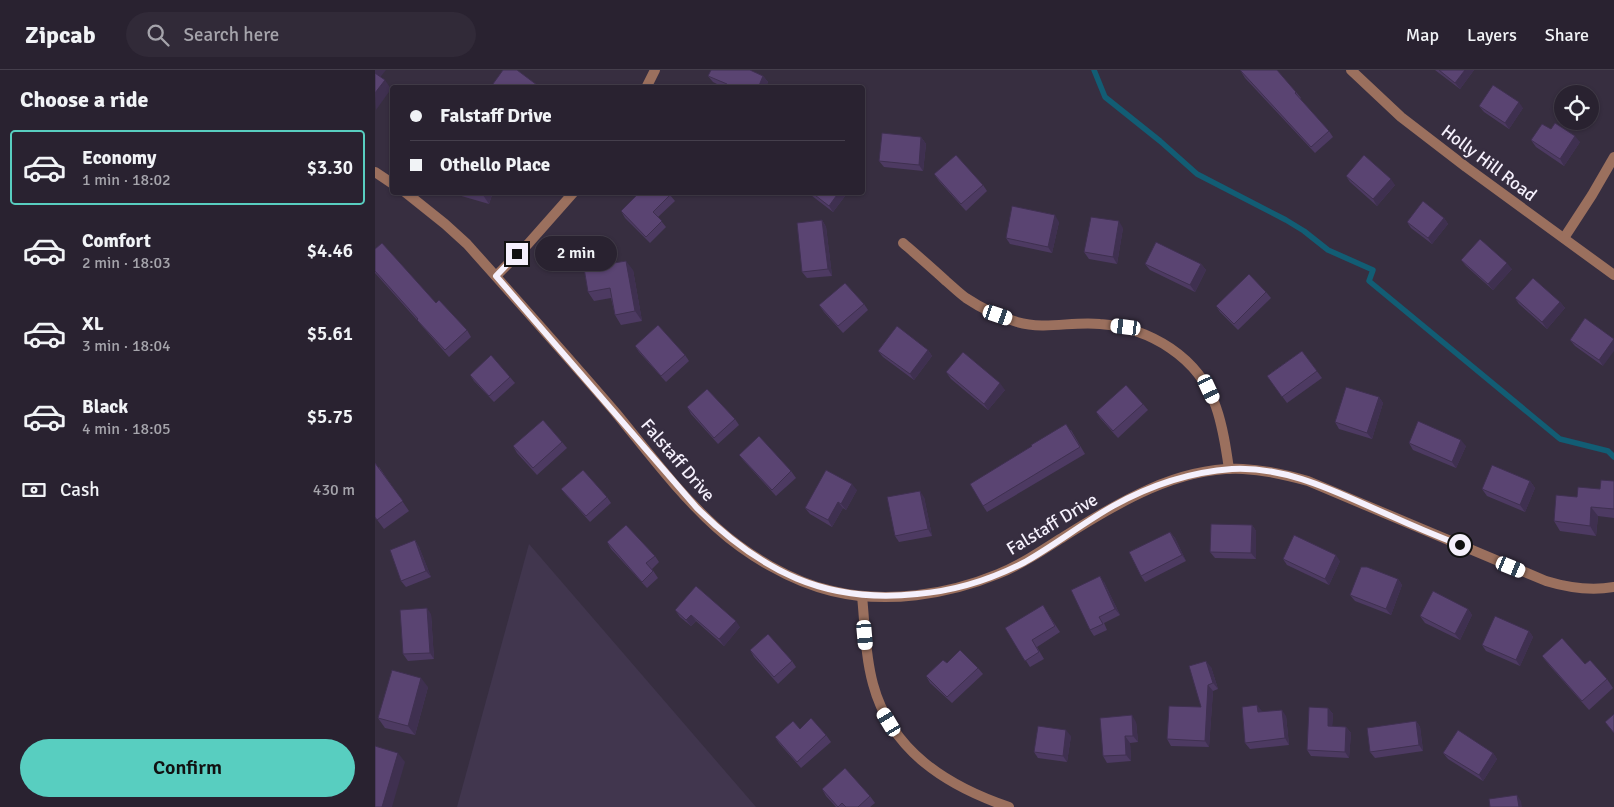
<!DOCTYPE html>
<html lang="en">
<head>
<meta charset="utf-8">
<style>
	:root { --surface:#292230; --page:#312a38; --text:#f1f3f6; --muted:#a5a4ab; --line:#453f4c; --accent:#58cec0 }
	body { margin:0; font-family:Signika,sans-serif; background:var(--page); color:var(--text); height:100vh; display:flex; flex-direction:column; font-size:19px; white-space:nowrap }
	* { box-sizing:border-box; margin:0 }
	p { font-size:16px; color:var(--muted) }
	.icon { flex:none; width:28px; height:28px; fill:none; stroke:currentColor; stroke-width:2; stroke-linecap:round; stroke-linejoin:round }
	.map { position:relative; flex:1; overflow:hidden }
	.side { display:flex; flex-direction:column; background:var(--surface); width:375px }
	.side>* { flex:none }
	.banner { position:absolute; left:15px; top:15px; width:475px; height:110px; border-radius:5px; box-shadow:0 1px 4px #0004,0 0 0 1px var(--line); display:grid; align-content:center; height:110px; padding:0 20px; background:var(--surface) }
	.controls { position:absolute; left:1179px; top:15px; display:grid; gap:10px }
	.controls a { display:grid; place-items:center; width:45px; height:45px; border-radius:50%; background:var(--surface); box-shadow:0 1px 4px #0004,0 0 0 1px var(--line); font-size:25px }
	.end { position:absolute; width:22px; height:22px; margin:-11px; border:6px solid #f5f0fc; background:#111; box-shadow:0 0 0 2px #111 }
	.from { border-radius:50% }
	.bubble { position:absolute; height:35px; border-radius:18px; background:var(--surface); box-shadow:0 1px 4px #0004,0 0 0 1px var(--line); font-size:16px; font-weight:600; line-height:35px; text-align:center }
	.car { position:absolute; width:15px; height:30px; margin:-15px -8px; border-radius:6px; box-shadow:0 0 4px 1px #0007; background:linear-gradient(#fff 24%,#345 0 40%,#fff 0 76%,#345 0 86%,#fff 0) }
	.banner b { display:flex; align-items:center; gap:18px; height:48px; font-size:19px }
	.banner b+b { border-top:1px solid var(--line) }
	.banner i { width:12px; height:12px; background:var(--text) }
	ul { padding:0; list-style:none }
	li { display:flex; align-items:center; gap:15px; height:75px; margin:0 10px 8px; padding:0 10px; border:2px solid transparent; border-radius:5px }
	li div { flex:1 }
	li b { display:block; font-size:19px }
	li em { font-style:normal; font-weight:600 }
	li.on { border-color:var(--accent) }
	li>.icon { width:45px; height:45px; stroke-width:1.5 }
	h2 { padding:0 20px; font-size:22px; line-height:60px }
	.pay { display:flex; align-items:center; gap:12px; height:55px; padding:0 20px; font-size:19px }
	.pay p { margin-inline-start:auto }
	.button { display:flex; gap:10px; margin-top:auto; padding:10px 20px }
	.button a { flex:1; height:58px; border-radius:30px; background:var(--accent); color:#111; font-size:20px; font-weight:600; line-height:58px; text-align:center }
	header { display:flex; align-items:center; gap:30px; box-sizing:border-box; height:70px; padding:0 25px; background:var(--surface); border-bottom:1px solid var(--line) }
	header strong { font-size:24px }
	nav { display:flex; gap:28px; margin-inline-start:auto; font-size:18px }
	.search { width:350px; height:45px; background:var(--page); display:flex; align-items:center; gap:12px; box-sizing:border-box; padding:0 18px; border-radius:28px; color:var(--muted); font-size:19px }
	main { display:flex; flex:1; min-height:0 }
	.map>svg:first-child { display:block }
	.built { fill:#41364e }
	.lines { fill:none; stroke-linecap:round; stroke-linejoin:round }
	.stream { stroke:#125d74; stroke-width:5.5 }
	.street { stroke:#9b705e; stroke-width:10 }
	.wall { fill:#4d3a62 }
	.shaded-wall { fill:#3f3050 }
	.building { fill:#5a4472; stroke:#3f3050 }
	.route { stroke:#f5f0fc; stroke-width:6 }
	.labels { text-anchor:middle; dominant-baseline:central; stroke-width:5; stroke-linejoin:round; paint-order:stroke }
	.street-label { font-size:18px; fill:#f5f0fc; stroke:#372e40 }
</style>
</head>
<body>
<header>
<strong>Zipcab</strong>
<div class="search"><svg class="icon" aria-label="search" viewBox="0 0 24 24"><circle cx="10" cy="10" r="6"/><path d="M15 15l6 6"/></svg>Search here</div>
<nav><a>Map</a><a>Layers</a><a>Share</a></nav>
</header>
<main>
<section class="side">
<h2>Choose a ride</h2>
<ul>
<li class="on"><svg class="icon" aria-label="car" viewBox="0 0 24 24"><path d="M5 17H2v-5l4-1 3-4h7l3 4 3 1v5h-3M9 17h6M6 11h13"/><circle cx="7" cy="17" r="2"/><circle cx="17" cy="17" r="2"/></svg><div><b>Economy</b><p>1 min · 18:02</p></div><em>$3.30</em></li>
<li><svg class="icon" aria-label="car" viewBox="0 0 24 24"><path d="M5 17H2v-5l4-1 3-4h7l3 4 3 1v5h-3M9 17h6M6 11h13"/><circle cx="7" cy="17" r="2"/><circle cx="17" cy="17" r="2"/></svg><div><b>Comfort</b><p>2 min · 18:03</p></div><em>$4.46</em></li>
<li><svg class="icon" aria-label="car" viewBox="0 0 24 24"><path d="M5 17H2v-5l4-1 3-4h7l3 4 3 1v5h-3M9 17h6M6 11h13"/><circle cx="7" cy="17" r="2"/><circle cx="17" cy="17" r="2"/></svg><div><b>XL</b><p>3 min · 18:04</p></div><em>$5.61</em></li>
<li><svg class="icon" aria-label="car" viewBox="0 0 24 24"><path d="M5 17H2v-5l4-1 3-4h7l3 4 3 1v5h-3M9 17h6M6 11h13"/><circle cx="7" cy="17" r="2"/><circle cx="17" cy="17" r="2"/></svg><div><b>Black</b><p>4 min · 18:05</p></div><em>$5.75</em></li>
</ul>
<div class="pay"><svg class="icon" aria-label="cash" viewBox="0 0 24 24"><path d="M3 7h18v10H3z"/><circle cx="12" cy="12" r="2"/></svg>Cash<p>430 m</p></div>
<div class="button"><a>Confirm</a></div>
</section>
<div class="map">
<svg width="1239" height="737" viewBox="0 0 1239 737">
	<rect width="100%" height="100%" fill="#372e40"/>
	<path class="built" d="M 154,474 L 381,737 L 82,737 Z"/>
	<g class="lines">
		<path class="stream" d="M 719,0 L 730,27 L 785,71 L 822,104 L 911,150 L 929,161 L 953,180 L 998,200 L 994,211 L 1185,369 L 1233,381 L 1239,387"/>
		<g class="street">
			<path d="M 976,0 L 1026,47 L 1091,97 L 1239,205"/>
			<path d="M 271,18 L 280,0"/>
			<path d="M 0,102 L 18,114"/>
			<path d="M 30,122 L 70,154 L 92,174 C 142,230 192,286 241,343 C 273,382 304,424 342,458 C 372,485 417,512 457,521 C 511,534 572,525 623,504 C 645,495 665,482 685,469 C 740,435 801,396 868,399 C 890,400 912,405 933,411 L 1171,511 C 1194,518 1215,521 1239,517"/>
			<path d="M 1189,168 L 1217,125 L 1239,87"/>
			<path d="M 528,173 C 543,186 557,198 571,211 C 577,216 584,223 591,228 C 606,238 625,247 642,252 C 671,260 697,251 725,254 C 775,258 824,287 841,337 C 848,357 851,378 854,399"/>
			<path d="M 121,206 L 153,174 L 199,122"/>
			<path d="M 487,526 C 490,555 490,585 498,614 C 516,681 572,716 634,737"/>
		</g>
	</g>
	<g class="wall">
		<path d="M 865,0 L 921,22 L 926,28 L 925,29 L 954,61 L 958,67 L 940,83 L 870,8 Z"/>
		<path d="M 1060,0 L 1099,0 L 1085,19 Z"/>
		<path d="M 333,6 L 388,6 L 393,12 L 390,18 L 350,18 L 338,12 Z"/>
		<path d="M 1104,36 L 1148,38 L 1134,59 L 1109,42 Z"/>
		<path d="M 1176,59 L 1205,72 L 1189,96 L 1161,77 L 1156,70 Z"/>
		<path d="M 546,67 L 551,74 L 548,101 L 509,97 L 504,91 Z"/>
		<path d="M 559,104 L 608,115 L 612,121 L 591,141 L 564,111 Z"/>
		<path d="M 971,106 L 1020,115 L 1002,136 L 975,112 Z"/>
		<path d="M 81,122 L 118,122 L 114,134 L 83,125 Z"/>
		<path d="M 432,122 L 473,122 L 458,142 Z"/>
		<path d="M 295,125 L 300,131 L 283,147 L 291,157 L 275,173 L 250,148 L 246,141 Z"/>
		<path d="M 1069,148 L 1073,154 L 1057,174 L 1036,158 L 1032,152 Z"/>
		<path d="M 447,150 L 451,157 L 457,206 L 432,208 L 427,202 Z"/>
		<path d="M 684,152 L 677,183 L 635,174 L 631,168 Z"/>
		<path d="M 748,158 L 742,194 L 714,189 L 709,182 Z"/>
		<path d="M 0,179 L 92,260 L 96,267 L 74,287 L 47,256 L 42,250 L 0,203 Z"/>
		<path d="M 1086,190 L 1137,199 L 1118,220 L 1091,196 Z"/>
		<path d="M 770,194 L 826,194 L 831,200 L 820,222 L 775,200 Z"/>
		<path d="M 258,200 L 267,251 L 246,255 L 240,245 L 236,228 L 219,231 L 213,222 Z"/>
		<path d="M 891,222 L 896,228 L 863,260 L 845,242 L 841,236 Z"/>
		<path d="M 1140,228 L 1185,232 L 1190,238 L 1172,259 L 1144,234 Z"/>
		<path d="M 489,234 L 493,240 L 468,263 L 449,242 L 444,235 Z"/>
		<path d="M 1210,248 L 1228,296 L 1200,276 L 1195,270 Z"/>
		<path d="M 260,276 L 310,285 L 314,291 L 291,312 L 264,282 Z"/>
		<path d="M 553,280 L 557,286 L 539,310 L 508,287 L 503,281 Z"/>
		<path d="M 927,281 L 947,308 L 912,333 L 892,306 Z"/>
		<path d="M 571,302 L 630,320 L 613,340 L 576,309 Z"/>
		<path d="M 95,305 L 135,307 L 140,313 L 119,332 L 99,311 Z"/>
		<path d="M 1004,327 L 1008,333 L 997,369 L 964,359 L 960,352 Z"/>
		<path d="M 768,334 L 773,340 L 743,368 L 725,348 L 721,342 Z"/>
		<path d="M 312,337 L 360,349 L 364,355 L 343,374 L 316,344 Z"/>
		<path d="M 696,360 L 710,384 L 612,442 L 608,436 L 657,376 Z"/>
		<path d="M 187,372 L 192,378 L 162,405 L 142,383 L 138,376 Z"/>
		<path d="M 1034,373 L 1091,376 L 1081,398 L 1038,380 Z"/>
		<path d="M 364,385 L 416,401 L 421,408 L 401,426 L 369,391 Z"/>
		<path d="M 4,397 L 34,441 L 9,459 L 0,447 Z"/>
		<path d="M 1155,411 L 1160,418 L 1150,442 L 1112,426 L 1107,419 Z"/>
		<path d="M 1239,411 L 1239,448 L 1223,446 L 1221,466 L 1185,461 L 1179,451 L 1225,419 Z"/>
		<path d="M 186,419 L 232,427 L 236,433 L 215,452 L 191,425 Z"/>
		<path d="M 482,420 L 471,440 L 468,438 L 457,457 L 435,444 L 430,438 Z"/>
		<path d="M 549,427 L 557,466 L 524,472 L 520,466 Z"/>
		<path d="M 877,455 L 881,461 L 881,489 L 840,488 L 835,482 Z"/>
		<path d="M 795,462 L 800,468 L 811,491 L 770,512 L 766,506 Z"/>
		<path d="M 40,470 L 44,477 L 56,507 L 31,517 L 26,511 Z"/>
		<path d="M 232,472 L 280,486 L 284,492 L 277,499 L 283,508 L 272,518 L 236,479 Z"/>
		<path d="M 908,489 L 965,491 L 954,515 L 912,495 Z"/>
		<path d="M 1023,509 L 1027,515 L 1016,545 L 980,531 L 975,525 Z"/>
		<path d="M 729,512 L 745,545 L 729,553 L 732,560 L 719,566 L 715,560 Z"/>
		<path d="M 1093,539 L 1097,545 L 1085,570 L 1050,553 L 1045,546 Z"/>
		<path d="M 300,540 L 365,557 L 349,576 L 321,551 L 316,556 L 305,547 Z"/>
		<path d="M 672,542 L 685,562 L 662,577 L 669,589 L 655,597 L 630,558 Z"/>
		<path d="M 56,544 L 59,589 L 33,591 L 28,584 Z"/>
		<path d="M 1154,561 L 1158,567 L 1145,596 L 1111,581 L 1107,575 Z"/>
		<path d="M 375,580 L 417,591 L 421,597 L 403,614 L 379,587 Z"/>
		<path d="M 1167,586 L 1210,594 L 1232,609 L 1238,618 L 1214,640 L 1174,595 Z"/>
		<path d="M 572,593 L 603,598 L 608,604 L 577,633 L 555,613 L 551,606 Z"/>
		<path d="M 836,597 L 843,619 L 838,621 L 834,677 L 796,676 L 792,669 L 826,637 Z"/>
		<path d="M 53,617 L 40,665 L 10,658 L 3,648 Z"/>
		<path d="M 953,638 L 958,644 L 957,656 L 971,657 L 976,663 L 974,688 L 936,686 L 932,680 Z"/>
		<path d="M 887,641 L 887,642 L 911,646 L 914,675 L 875,679 L 870,673 Z"/>
		<path d="M 1041,651 L 1045,657 L 1048,681 L 1000,688 L 995,682 Z"/>
		<path d="M 761,652 L 763,672 L 755,673 L 756,691 L 732,693 L 728,686 Z"/>
		<path d="M 451,665 L 456,672 L 426,698 L 404,673 L 400,667 Z"/>
		<path d="M 696,666 L 692,692 L 663,688 L 659,682 Z"/>
		<path d="M 1068,683 L 1118,683 L 1122,689 L 1108,711 L 1073,689 Z"/>
		<path d="M 447,719 L 495,726 L 500,733 L 495,737 L 461,737 L 451,726 Z"/>
	</g>
	<g class="shaded-wall">
		<path d="M 0,0 L 11,0 L 3,10 L 0,5 Z"/>
		<path d="M 1090,0 L 1099,0 L 1085,19 L 1080,13 Z"/>
		<path d="M 388,6 L 393,12 L 390,18 L 383,18 Z"/>
		<path d="M 10,10 L 16,19 L 1,40 L 0,23 Z"/>
		<path d="M 1144,32 L 1148,38 L 1134,59 L 1130,53 Z"/>
		<path d="M 1200,66 L 1205,72 L 1189,96 L 1185,89 Z"/>
		<path d="M 546,67 L 551,74 L 548,101 L 544,95 Z"/>
		<path d="M 1016,109 L 1020,115 L 1002,136 L 998,129 Z"/>
		<path d="M 108,122 L 118,122 L 114,134 L 108,125 Z"/>
		<path d="M 464,122 L 473,122 L 458,142 L 454,136 Z"/>
		<path d="M 680,145 L 684,152 L 677,183 L 673,177 Z"/>
		<path d="M 1069,148 L 1073,154 L 1057,174 L 1053,168 Z"/>
		<path d="M 447,150 L 451,157 L 457,206 L 453,199 Z"/>
		<path d="M 744,151 L 748,158 L 742,194 L 738,187 Z"/>
		<path d="M 251,191 L 258,200 L 267,251 L 260,241 Z"/>
		<path d="M 1132,193 L 1137,199 L 1118,220 L 1113,214 Z"/>
		<path d="M 826,194 L 831,200 L 820,222 L 815,215 Z"/>
		<path d="M 1185,232 L 1190,238 L 1172,259 L 1167,252 Z"/>
		<path d="M 1239,269 L 1239,281 L 1228,296 L 1224,290 Z"/>
		<path d="M 553,280 L 557,286 L 539,310 L 535,304 Z"/>
		<path d="M 625,313 L 630,320 L 613,340 L 609,334 Z"/>
		<path d="M 1004,327 L 1008,333 L 997,369 L 992,363 Z"/>
		<path d="M 1086,370 L 1091,376 L 1081,398 L 1077,392 Z"/>
		<path d="M 1155,411 L 1160,418 L 1150,442 L 1145,435 Z"/>
		<path d="M 477,414 L 482,420 L 471,440 L 466,434 Z"/>
		<path d="M 545,421 L 549,427 L 557,466 L 553,459 Z"/>
		<path d="M 463,432 L 468,438 L 457,457 L 453,450 Z"/>
		<path d="M 1216,437 L 1223,446 L 1221,466 L 1215,456 Z"/>
		<path d="M 877,455 L 881,461 L 881,489 L 876,483 Z"/>
		<path d="M 795,462 L 800,468 L 811,491 L 807,485 Z"/>
		<path d="M 40,470 L 44,477 L 56,507 L 51,501 Z"/>
		<path d="M 961,485 L 965,491 L 954,515 L 950,509 Z"/>
		<path d="M 725,506 L 729,512 L 745,545 L 740,539 Z"/>
		<path d="M 1023,509 L 1027,515 L 1016,545 L 1011,539 Z"/>
		<path d="M 52,538 L 56,544 L 59,589 L 55,583 Z"/>
		<path d="M 1093,539 L 1097,545 L 1085,570 L 1080,564 Z"/>
		<path d="M 316,545 L 321,551 L 316,556 L 311,550 Z"/>
		<path d="M 361,551 L 365,557 L 349,576 L 344,569 Z"/>
		<path d="M 1154,561 L 1158,567 L 1145,596 L 1141,590 Z"/>
		<path d="M 831,591 L 836,597 L 843,619 L 838,613 Z"/>
		<path d="M 46,608 L 53,617 L 40,665 L 33,656 Z"/>
		<path d="M 833,615 L 838,621 L 834,677 L 830,671 Z"/>
		<path d="M 882,635 L 887,641 L 888,649 L 883,642 Z"/>
		<path d="M 953,638 L 958,644 L 957,662 L 953,656 Z"/>
		<path d="M 907,640 L 911,646 L 914,675 L 910,668 Z"/>
		<path d="M 757,645 L 761,652 L 763,672 L 758,666 Z"/>
		<path d="M 1041,651 L 1045,657 L 1048,681 L 1044,675 Z"/>
		<path d="M 971,657 L 976,663 L 974,688 L 970,682 Z"/>
		<path d="M 691,660 L 696,666 L 692,692 L 688,686 Z"/>
		<path d="M 750,666 L 755,673 L 756,691 L 751,685 Z"/>
		<path d="M 23,683 L 30,692 L 17,737 L 7,737 Z"/>
		<path d="M 1118,683 L 1122,689 L 1108,711 L 1104,705 Z"/>
		<path d="M 1142,725 L 1146,731 L 1147,737 L 1144,737 Z"/>
	</g>
	<g class="building">
		<path d="M 128,0 L 142,0 L 166,18 L 115,18 Z"/>
		<path d="M 336,0 L 375,0 L 388,6 L 383,18 L 351,18 L 352,14 L 333,6 Z"/>
		<path d="M 865,0 L 902,0 L 921,22 L 920,23 L 954,61 L 936,77 Z"/>
		<path d="M 1064,0 L 1090,0 L 1080,13 Z"/>
		<path d="M 0,3 L 10,10 L 0,23 Z"/>
		<path d="M 1118,15 L 1144,32 L 1130,53 L 1104,36 Z"/>
		<path d="M 1180,53 L 1200,66 L 1185,89 L 1156,70 L 1167,54 L 1176,59 Z"/>
		<path d="M 507,63 L 546,67 L 544,95 L 504,91 Z"/>
		<path d="M 581,85 L 608,115 L 586,134 L 559,104 Z"/>
		<path d="M 989,85 L 1016,109 L 998,129 L 971,106 Z"/>
		<path d="M 99,122 L 108,122 L 108,125 Z"/>
		<path d="M 265,122 L 293,122 L 295,125 L 278,142 L 287,151 L 271,167 L 246,141 Z"/>
		<path d="M 436,122 L 464,122 L 454,136 Z"/>
		<path d="M 1048,131 L 1069,148 L 1053,168 L 1032,152 Z"/>
		<path d="M 637,136 L 680,145 L 673,177 L 631,168 Z"/>
		<path d="M 716,147 L 744,151 L 738,187 L 709,182 Z"/>
		<path d="M 447,150 L 453,199 L 427,202 L 422,153 Z"/>
		<path d="M 1105,169 L 1132,193 L 1113,214 L 1086,190 Z"/>
		<path d="M 781,172 L 826,194 L 815,215 L 770,194 Z"/>
		<path d="M 7,173 L 61,233 L 64,230 L 92,260 L 70,280 L 42,250 L 43,249 L 0,201 L 0,179 Z"/>
		<path d="M 251,191 L 260,241 L 240,245 L 235,218 L 213,222 L 209,198 Z"/>
		<path d="M 874,204 L 891,222 L 859,254 L 841,236 Z"/>
		<path d="M 1158,208 L 1185,232 L 1167,252 L 1140,228 Z"/>
		<path d="M 470,213 L 489,234 L 463,256 L 444,235 Z"/>
		<path d="M 1210,248 L 1239,269 L 1224,290 L 1195,270 Z"/>
		<path d="M 283,255 L 310,285 L 286,306 L 260,276 Z"/>
		<path d="M 522,256 L 553,280 L 535,304 L 503,281 Z"/>
		<path d="M 927,281 L 942,301 L 907,327 L 892,306 Z"/>
		<path d="M 588,282 L 625,313 L 609,334 L 571,302 Z"/>
		<path d="M 116,285 L 135,307 L 114,326 L 95,305 Z"/>
		<path d="M 751,315 L 768,334 L 738,361 L 721,342 Z"/>
		<path d="M 971,317 L 1004,327 L 992,363 L 960,352 Z"/>
		<path d="M 332,319 L 360,349 L 339,368 L 312,337 Z"/>
		<path d="M 168,350 L 187,372 L 158,398 L 138,376 Z"/>
		<path d="M 1043,351 L 1086,370 L 1077,392 L 1034,373 Z"/>
		<path d="M 691,354 L 705,377 L 608,436 L 595,414 L 657,376 L 656,375 Z"/>
		<path d="M 384,366 L 416,401 L 397,420 L 364,385 Z"/>
		<path d="M 0,393 L 28,431 L 2,450 L 0,447 Z"/>
		<path d="M 1117,395 L 1155,411 L 1145,435 L 1107,419 Z"/>
		<path d="M 208,400 L 232,427 L 211,446 L 186,419 Z"/>
		<path d="M 451,400 L 477,414 L 466,434 L 463,432 L 453,450 L 430,438 Z"/>
		<path d="M 1226,410 L 1239,411 L 1239,439 L 1216,437 L 1215,456 L 1179,451 L 1181,425 L 1202,427 L 1203,417 L 1225,419 Z"/>
		<path d="M 545,421 L 553,459 L 520,466 L 512,427 Z"/>
		<path d="M 836,454 L 877,455 L 876,483 L 835,482 Z"/>
		<path d="M 251,455 L 280,486 L 271,493 L 278,501 L 267,512 L 232,472 Z"/>
		<path d="M 795,462 L 807,485 L 766,506 L 754,482 Z"/>
		<path d="M 919,465 L 961,485 L 950,509 L 908,489 Z"/>
		<path d="M 40,470 L 51,501 L 26,511 L 15,480 Z"/>
		<path d="M 986,497 L 992,497 L 1023,509 L 1011,539 L 975,525 Z"/>
		<path d="M 725,506 L 740,539 L 724,547 L 728,554 L 715,560 L 696,520 Z"/>
		<path d="M 321,516 L 361,551 L 344,569 L 316,545 L 311,550 L 300,540 Z"/>
		<path d="M 1058,521 L 1093,539 L 1080,564 L 1045,546 Z"/>
		<path d="M 668,535 L 680,556 L 657,570 L 664,582 L 650,591 L 630,558 Z"/>
		<path d="M 52,538 L 55,583 L 28,584 L 25,540 Z"/>
		<path d="M 1120,546 L 1154,561 L 1141,590 L 1107,575 Z"/>
		<path d="M 393,564 L 417,591 L 399,607 L 375,580 Z"/>
		<path d="M 1187,568 L 1210,594 L 1215,590 L 1232,609 L 1207,631 L 1167,586 Z"/>
		<path d="M 585,580 L 603,598 L 572,627 L 551,606 L 568,590 L 572,593 Z"/>
		<path d="M 831,591 L 838,613 L 833,615 L 830,671 L 792,669 L 794,636 L 826,637 L 814,596 Z"/>
		<path d="M 17,600 L 46,608 L 33,656 L 3,648 Z"/>
		<path d="M 882,635 L 883,642 L 907,640 L 910,668 L 870,673 L 867,637 Z"/>
		<path d="M 934,637 L 953,638 L 953,656 L 971,657 L 970,682 L 932,680 Z"/>
		<path d="M 1239,644 L 1239,663 L 1230,652 Z"/>
		<path d="M 757,645 L 758,666 L 750,666 L 751,685 L 728,686 L 725,648 Z"/>
		<path d="M 436,648 L 451,665 L 422,692 L 400,667 L 418,651 L 425,659 Z"/>
		<path d="M 1041,651 L 1044,675 L 995,682 L 992,658 Z"/>
		<path d="M 663,656 L 691,660 L 688,686 L 659,682 Z"/>
		<path d="M 1083,660 L 1118,683 L 1104,705 L 1068,683 Z"/>
		<path d="M 0,676 L 23,683 L 7,737 L 0,737 Z"/>
		<path d="M 470,698 L 495,726 L 483,737 L 471,737 L 467,733 L 463,737 L 447,719 Z"/>
		<path d="M 1142,725 L 1144,737 L 1115,737 L 1114,729 Z"/>
	</g>
	<g class="lines">
		<path class="route" d="M 142,184 L 121,206 L 322,438 C 386,501 450,534 542,524 C 579,521 617,509 650,492 C 680,475 708,453 738,436 C 774,416 815,402 857,399 C 914,396 965,424 1016,446 C 1038,456 1062,466 1085,475"/>
	</g>
	<g class="labels">
		<g class="street-label">
			<text transform="translate(1114 93) rotate(37)">Holly Hill Road</text>
			<text transform="translate(303 390) rotate(49)">Falstaff Drive</text>
			<text transform="translate(677 454) rotate(-31)">Falstaff Drive</text>
		</g>
	</g>
</svg>
<div class="controls">
<a><svg class="icon" aria-label="locate" viewBox="0 0 24 24"><circle cx="12" cy="12" r="6"/><path d="M12 2v4M12 18v4M2 12h4M18 12h4"/></svg></a>
</div>
<i class="end from" style="left:1085px;top:475px"></i>
<i class="end" style="left:142px;top:184px"></i>
<div class="bubble" style="left:160px;top:166px;width:82px">2 min</div>
<i class="car" style="left:623px;top:245px;rotate:109deg"></i>
<i class="car" style="left:751px;top:257px;rotate:277deg"></i>
<i class="car" style="left:834px;top:319px;rotate:155deg"></i>
<i class="car" style="left:1136px;top:497px;rotate:112deg"></i>
<i class="car" style="left:490px;top:565px;rotate:175deg"></i>
<i class="car" style="left:514px;top:652px;rotate:329deg"></i>
<div class="banner">
<b><i class="from"></i>Falstaff Drive</b>
<b><i></i>Othello Place</b>
</div>
</div>
</main>
</body>
</html>
